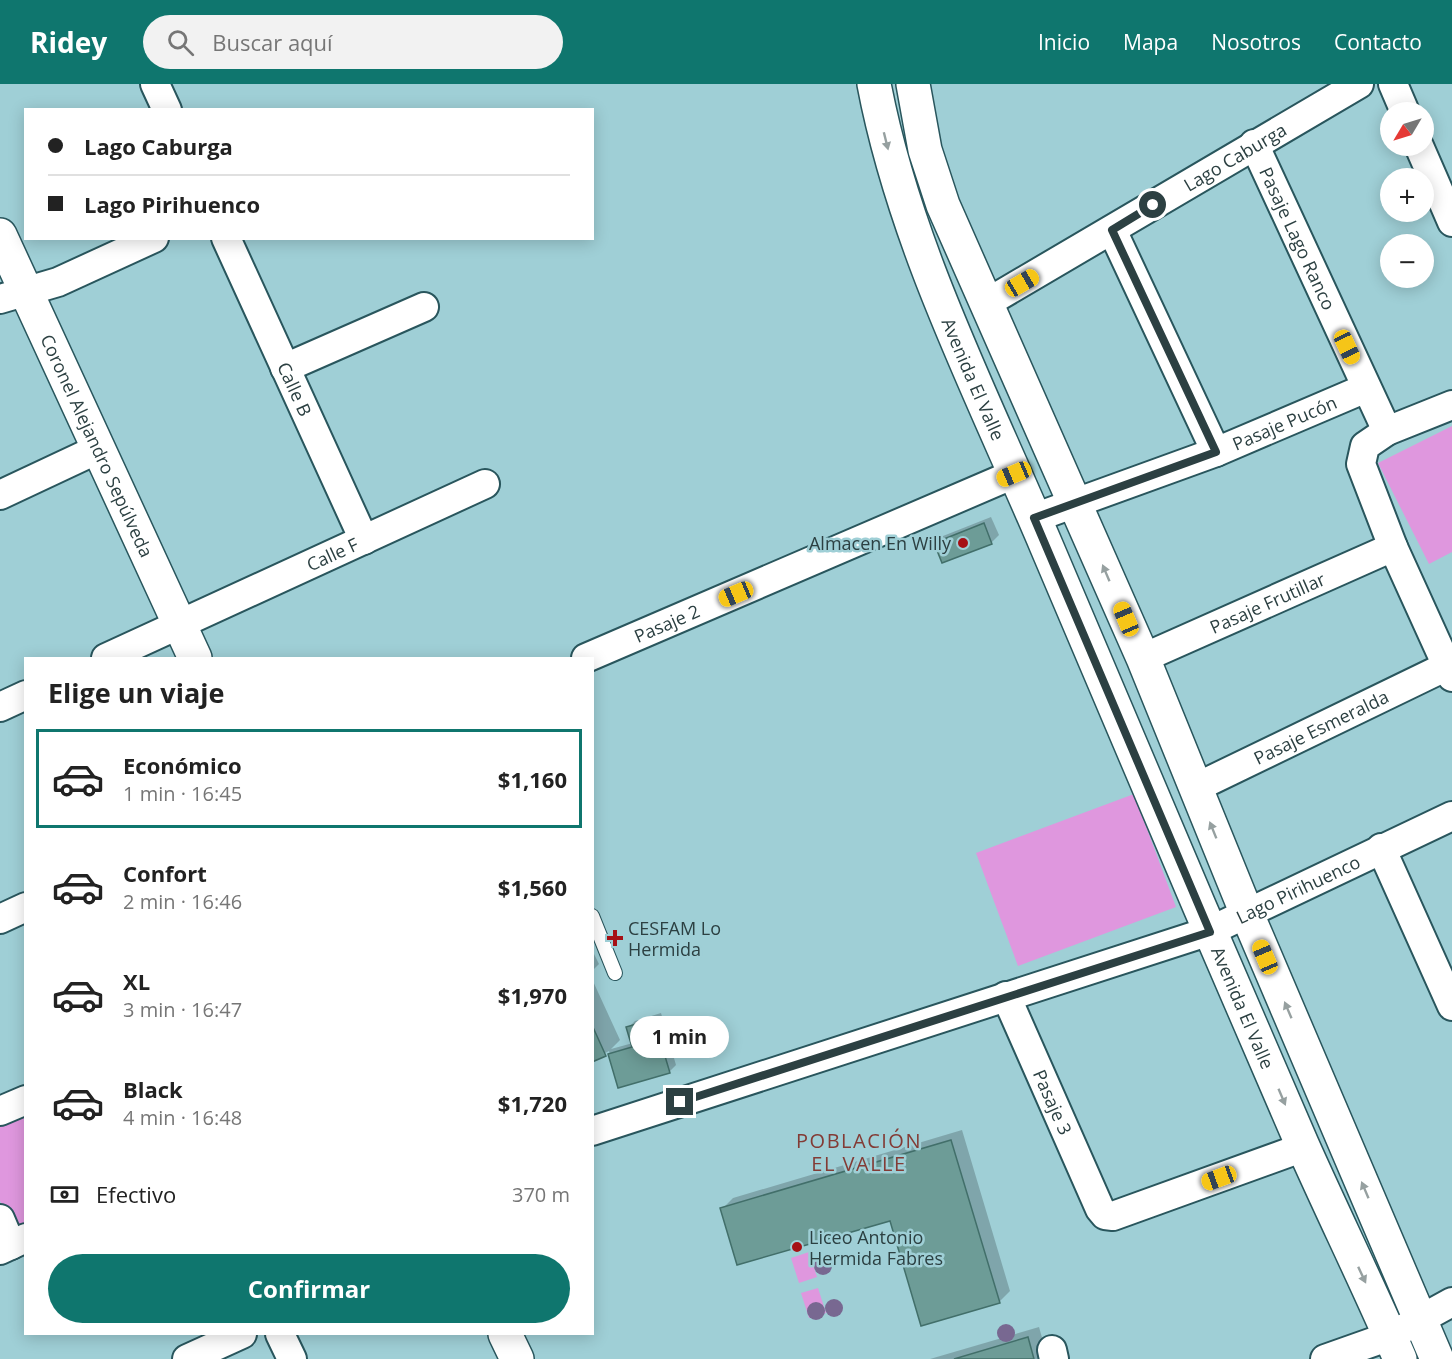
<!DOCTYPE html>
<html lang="es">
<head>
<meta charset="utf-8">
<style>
	:root { --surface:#fff; --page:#f2f2f2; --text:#222; --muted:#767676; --line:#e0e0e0; --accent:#0f766e }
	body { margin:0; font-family:"Open Sans",sans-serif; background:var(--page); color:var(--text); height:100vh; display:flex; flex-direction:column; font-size:22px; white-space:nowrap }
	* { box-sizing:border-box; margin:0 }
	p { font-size:20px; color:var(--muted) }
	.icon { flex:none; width:33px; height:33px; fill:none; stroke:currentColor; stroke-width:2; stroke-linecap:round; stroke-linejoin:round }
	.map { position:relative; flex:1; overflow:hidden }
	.drawer { position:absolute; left:24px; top:573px; width:570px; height:678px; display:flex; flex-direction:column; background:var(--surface); border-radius:0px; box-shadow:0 3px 15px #0003 }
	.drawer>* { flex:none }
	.top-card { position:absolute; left:24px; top:24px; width:570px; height:132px; border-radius:0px; box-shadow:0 3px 15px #0003; display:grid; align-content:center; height:132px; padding:0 24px; background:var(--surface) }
	.needle { width:39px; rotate:232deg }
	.controls { position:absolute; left:1380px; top:18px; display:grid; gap:12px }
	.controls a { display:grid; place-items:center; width:54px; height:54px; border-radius:50%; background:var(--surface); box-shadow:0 3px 15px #0003; font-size:30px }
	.end { position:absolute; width:27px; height:27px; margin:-14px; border:8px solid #2c4042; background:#fff; box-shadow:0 0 0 3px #fff }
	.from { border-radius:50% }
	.bubble { position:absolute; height:42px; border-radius:21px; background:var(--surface); box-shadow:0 3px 15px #0003; font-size:20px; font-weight:700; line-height:42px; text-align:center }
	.car { position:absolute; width:18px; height:36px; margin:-18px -9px; border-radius:8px; box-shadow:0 0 4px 2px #0007; background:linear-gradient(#f5c518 24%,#345 0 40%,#f5c518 0 76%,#345 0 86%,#f5c518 0) }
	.top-card b { display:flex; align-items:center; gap:21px; height:57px; font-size:22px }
	.top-card b+b { border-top:2px solid var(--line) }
	.top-card i { width:15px; height:15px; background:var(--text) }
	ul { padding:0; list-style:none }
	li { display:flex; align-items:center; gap:18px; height:99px; margin:0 12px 9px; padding:0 12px; border:3px solid transparent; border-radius:0px }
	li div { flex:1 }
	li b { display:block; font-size:22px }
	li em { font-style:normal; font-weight:700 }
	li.selected { border-color:var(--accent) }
	li>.icon { width:54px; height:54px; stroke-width:1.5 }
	h2 { padding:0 24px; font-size:27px; line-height:72px }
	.pay { display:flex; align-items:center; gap:15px; height:66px; padding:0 24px; font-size:22px }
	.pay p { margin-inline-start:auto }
	.button { display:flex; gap:12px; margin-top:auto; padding:12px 24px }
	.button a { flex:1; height:69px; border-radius:36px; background:var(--accent); color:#fff; font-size:24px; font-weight:700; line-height:69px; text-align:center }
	header { display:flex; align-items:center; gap:36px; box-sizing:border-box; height:84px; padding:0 30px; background:var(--accent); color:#fff }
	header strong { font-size:28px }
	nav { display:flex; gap:33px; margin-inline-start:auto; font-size:21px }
	.search { width:420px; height:54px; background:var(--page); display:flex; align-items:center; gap:15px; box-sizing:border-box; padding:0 21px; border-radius:33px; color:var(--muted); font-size:22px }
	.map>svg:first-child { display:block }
	.green { fill:#df97de }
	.shadow { fill:#0003 }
	.building { fill:#6d9c97; stroke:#426f6a; stroke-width:1.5 }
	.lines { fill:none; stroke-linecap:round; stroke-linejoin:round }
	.lane-casing { stroke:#29565d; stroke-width:16 }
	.street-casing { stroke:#29565d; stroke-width:32 }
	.secondary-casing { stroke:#29565d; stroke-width:36 }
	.lane { stroke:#fff; stroke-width:14 }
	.street { stroke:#fff; stroke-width:28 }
	.secondary { stroke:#fff; stroke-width:33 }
	.tree { fill:#786891 }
	.oneway { fill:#96a0a0 }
	.route { stroke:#2c4042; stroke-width:8 }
	.poi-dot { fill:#a61015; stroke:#9fcfd6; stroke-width:2 }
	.labels { text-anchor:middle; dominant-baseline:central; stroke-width:5; stroke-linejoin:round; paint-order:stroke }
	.street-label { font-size:18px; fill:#2c4042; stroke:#9fcfd6 }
	.poi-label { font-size:18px; fill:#2c4042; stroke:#9fcfd6; text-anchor:start }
	.neighbourhood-label { font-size:20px; letter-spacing:1.5px; fill:#833b35; stroke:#9fcfd6 }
</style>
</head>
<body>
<header>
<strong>Ridey</strong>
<div class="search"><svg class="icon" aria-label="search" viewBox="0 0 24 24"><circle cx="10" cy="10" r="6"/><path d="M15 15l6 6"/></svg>Buscar aquí</div>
<nav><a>Inicio</a><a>Mapa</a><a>Nosotros</a><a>Contacto</a></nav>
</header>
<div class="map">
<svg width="1452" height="1275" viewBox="0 0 1452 1275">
	<rect width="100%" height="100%" fill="#9fcfd6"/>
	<g class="green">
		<path d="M 1452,342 L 1452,468 L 1429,480 L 1378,379 Z"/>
		<path d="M 1134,710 L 1176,823 L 1018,882 L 976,769 Z"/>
		<path d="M 25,1022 L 25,1145 L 16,1150 L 0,1117 L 0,1033 Z"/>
		<path d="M 809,1168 L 817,1193 L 799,1199 L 791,1174 Z"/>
		<path d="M 818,1204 L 826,1229 L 809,1234 L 801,1209 Z"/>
	</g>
	<g class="shadow">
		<path d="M 991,433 L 999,451 L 992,458 L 943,477 L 936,459 L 943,452 Z"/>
		<path d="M 592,866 L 599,880 L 592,887 Z"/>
		<path d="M 592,895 L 620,956 L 611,965 L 633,959 L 628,944 L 635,937 L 661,929 L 676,981 L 669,988 L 619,1002 L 609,967 L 592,976 Z"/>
		<path d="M 962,1046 L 1010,1207 L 999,1218 L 891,1135 L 722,1125 L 733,1114 Z"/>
		<path d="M 1039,1243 L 1048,1275 L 930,1275 Z"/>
	</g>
	<g class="building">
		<path d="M 984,439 L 992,460 L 942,479 L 934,459 Z"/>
		<path d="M 654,935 L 670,989 L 618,1004 L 608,970 L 632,963 L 626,943 Z"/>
		<path d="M 592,941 L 606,972 L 592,978 Z"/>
		<path d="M 951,1056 L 1000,1219 L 921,1242 L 890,1137 L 737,1181 L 720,1124 Z"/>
		<path d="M 1028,1253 L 1034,1275 L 954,1275 Z"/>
	</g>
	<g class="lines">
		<defs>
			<path id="lane" d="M 592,832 L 615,889"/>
			<g id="street">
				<path d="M 155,0 L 167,26"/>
				<path d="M 1393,0 L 1405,28"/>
				<path id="s1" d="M 1254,60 L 1387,347"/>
				<path d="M 1419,62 L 1452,138"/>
				<path d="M 1112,146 L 1216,368"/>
				<path id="s2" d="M 226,154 L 364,456"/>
				<path d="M 0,215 L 58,198 L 154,154"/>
				<path id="s3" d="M 985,220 L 1359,0"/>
				<path d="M 285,284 L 424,223"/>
				<path d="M 1452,321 L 1387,347 L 1365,362 L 1361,380 L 1393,463 L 1452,593"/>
				<path d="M 0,411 L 98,365"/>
				<path id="s4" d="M 1034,434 L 1216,368 L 1366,304"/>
				<path id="s5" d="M 106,574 L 485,400"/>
				<path id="s6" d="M 586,574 L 1014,390"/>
				<path id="s7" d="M 1143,574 L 1393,463"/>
				<path d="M 0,623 L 26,611"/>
				<path id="s8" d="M 1195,704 L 1447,582"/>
				<path d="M 1381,764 L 1452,922"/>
				<path d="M 0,835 L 26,823"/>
				<path id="s9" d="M 1006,912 L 1100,1125 L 1105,1131 L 1113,1132 L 1304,1063"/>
				<path d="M 0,1027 L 26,1016"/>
				<path id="s10" d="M 592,1047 L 1210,847 L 1452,732"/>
				<path d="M 0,1135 L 11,1161"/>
				<path d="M 0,1166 L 26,1154"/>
				<path d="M 280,1250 L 292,1275"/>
				<path d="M 1052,1266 L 1054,1275"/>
				<path d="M 187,1275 L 242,1250"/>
				<path d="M 1325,1275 L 1390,1252 L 1452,1218"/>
			</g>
			<g id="secondary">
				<path id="s11" d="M 874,0 C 905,162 982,310 1046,461 C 1131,661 1215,861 1302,1060 C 1334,1132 1369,1203 1400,1275"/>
				<path d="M 913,0 L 925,66 L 943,121 L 1143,574 L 1247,830 L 1437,1275"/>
				<path id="s12" d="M 0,151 L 195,574"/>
				<path d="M 505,1250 L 517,1275"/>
			</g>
		</defs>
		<use href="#lane" class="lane-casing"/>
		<use href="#street" class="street-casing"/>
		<use href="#secondary" class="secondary-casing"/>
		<use href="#lane" class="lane"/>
		<use href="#street" class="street"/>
		<use href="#secondary" class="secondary"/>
	</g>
	<g class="tree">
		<circle cx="823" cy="1182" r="9"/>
		<circle cx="834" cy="1224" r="9"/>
		<circle cx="816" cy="1227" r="9"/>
		<circle cx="1006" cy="1249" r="9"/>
	</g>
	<defs><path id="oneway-solid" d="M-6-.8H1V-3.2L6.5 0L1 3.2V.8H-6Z" transform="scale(1.5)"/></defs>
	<g class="oneway">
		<use href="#oneway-solid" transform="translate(886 57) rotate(76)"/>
		<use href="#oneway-solid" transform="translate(1106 489) rotate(-113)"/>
		<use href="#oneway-solid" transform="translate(1213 746) rotate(-112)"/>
		<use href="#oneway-solid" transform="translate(1288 926) rotate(-113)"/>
		<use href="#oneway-solid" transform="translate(1282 1013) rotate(67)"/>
		<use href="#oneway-solid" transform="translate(1365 1106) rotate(-113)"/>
		<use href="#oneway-solid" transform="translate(1362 1191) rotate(65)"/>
	</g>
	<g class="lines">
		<path class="route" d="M 680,1018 L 1210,848 L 1034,434 L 1216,368 L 1112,146 L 1153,121"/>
	</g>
	<g class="poi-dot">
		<circle cx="963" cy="459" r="6"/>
		<path d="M612 845h6v6h6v6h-6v6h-6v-6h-6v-6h6z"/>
		<circle cx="797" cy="1163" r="6"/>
	</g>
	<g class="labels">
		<g class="street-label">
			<text stroke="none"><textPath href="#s3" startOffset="290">Lago Caburga</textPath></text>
			<text stroke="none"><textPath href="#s1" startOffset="104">Pasaje Lago Ranco</textPath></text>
			<text stroke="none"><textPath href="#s11" startOffset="312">Avenida El Valle</textPath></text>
			<text stroke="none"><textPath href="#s2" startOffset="166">Calle B</textPath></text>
			<text stroke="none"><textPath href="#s4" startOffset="268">Pasaje Pucón</textPath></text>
			<text stroke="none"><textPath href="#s12" startOffset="232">Coronel Alejandro Sepúlveda</textPath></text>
			<text stroke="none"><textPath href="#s5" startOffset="249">Calle F</textPath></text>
			<text stroke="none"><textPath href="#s7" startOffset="136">Pasaje Frutillar</textPath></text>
			<text stroke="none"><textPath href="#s6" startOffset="88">Pasaje 2</textPath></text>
			<text stroke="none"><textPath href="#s8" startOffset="140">Pasaje Esmeralda</textPath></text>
			<text stroke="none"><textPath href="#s10" startOffset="747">Lago Pirihuenco</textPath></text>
			<text stroke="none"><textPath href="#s11" startOffset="996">Avenida El Valle</textPath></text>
			<text stroke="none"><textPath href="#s9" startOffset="116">Pasaje 3</textPath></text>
		</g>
		<g class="poi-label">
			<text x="951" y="459" text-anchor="end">Almacen En Willy</text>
			<text x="628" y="844">CESFAM Lo<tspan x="628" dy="21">Hermida</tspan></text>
			<text x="809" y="1153">Liceo Antonio<tspan x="809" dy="21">Hermida Fabres</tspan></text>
		</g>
		<g class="neighbourhood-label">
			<text x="859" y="1056">POBLACIÓN<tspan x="859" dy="23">EL VALLE</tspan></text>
		</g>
	</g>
</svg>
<div class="controls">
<a><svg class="needle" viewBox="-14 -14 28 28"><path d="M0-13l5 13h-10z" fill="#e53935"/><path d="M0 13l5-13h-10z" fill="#767676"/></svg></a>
<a>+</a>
<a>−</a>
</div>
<i class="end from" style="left:1153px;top:121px"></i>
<i class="end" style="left:680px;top:1018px"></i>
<div class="bubble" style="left:630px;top:932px;width:99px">1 min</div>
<i class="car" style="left:1022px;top:199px;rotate:60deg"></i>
<i class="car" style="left:1347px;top:263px;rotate:155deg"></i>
<i class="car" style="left:1014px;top:390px;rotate:247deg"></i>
<i class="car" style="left:736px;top:510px;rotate:247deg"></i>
<i class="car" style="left:1126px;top:535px;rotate:337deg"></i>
<i class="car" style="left:1265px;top:873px;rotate:337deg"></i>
<i class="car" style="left:1219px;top:1094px;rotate:250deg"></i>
<div class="top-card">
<b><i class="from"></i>Lago Caburga</b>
<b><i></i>Lago Pirihuenco</b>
</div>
<section class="drawer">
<h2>Elige un viaje</h2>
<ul>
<li class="selected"><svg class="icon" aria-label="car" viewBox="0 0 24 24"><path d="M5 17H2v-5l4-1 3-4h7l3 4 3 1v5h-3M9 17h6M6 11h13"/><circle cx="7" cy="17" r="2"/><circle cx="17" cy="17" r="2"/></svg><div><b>Económico</b><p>1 min · 16:45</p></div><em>$1,160</em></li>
<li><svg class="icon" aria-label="car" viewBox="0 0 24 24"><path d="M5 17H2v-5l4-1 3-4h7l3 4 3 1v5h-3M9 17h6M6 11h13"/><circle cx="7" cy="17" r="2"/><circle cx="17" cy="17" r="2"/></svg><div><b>Confort</b><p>2 min · 16:46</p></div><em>$1,560</em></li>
<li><svg class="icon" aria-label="car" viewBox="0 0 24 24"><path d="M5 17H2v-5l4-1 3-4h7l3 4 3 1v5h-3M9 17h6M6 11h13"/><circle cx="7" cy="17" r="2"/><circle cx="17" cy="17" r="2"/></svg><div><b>XL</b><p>3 min · 16:47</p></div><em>$1,970</em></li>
<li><svg class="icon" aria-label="car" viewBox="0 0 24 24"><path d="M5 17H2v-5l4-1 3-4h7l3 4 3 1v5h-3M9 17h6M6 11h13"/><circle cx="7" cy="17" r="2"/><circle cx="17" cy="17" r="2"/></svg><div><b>Black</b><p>4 min · 16:48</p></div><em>$1,720</em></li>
</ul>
<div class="pay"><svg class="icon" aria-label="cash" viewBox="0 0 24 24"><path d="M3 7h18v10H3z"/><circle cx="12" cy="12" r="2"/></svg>Efectivo<p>370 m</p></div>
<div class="button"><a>Confirmar</a></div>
</section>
</div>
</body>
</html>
